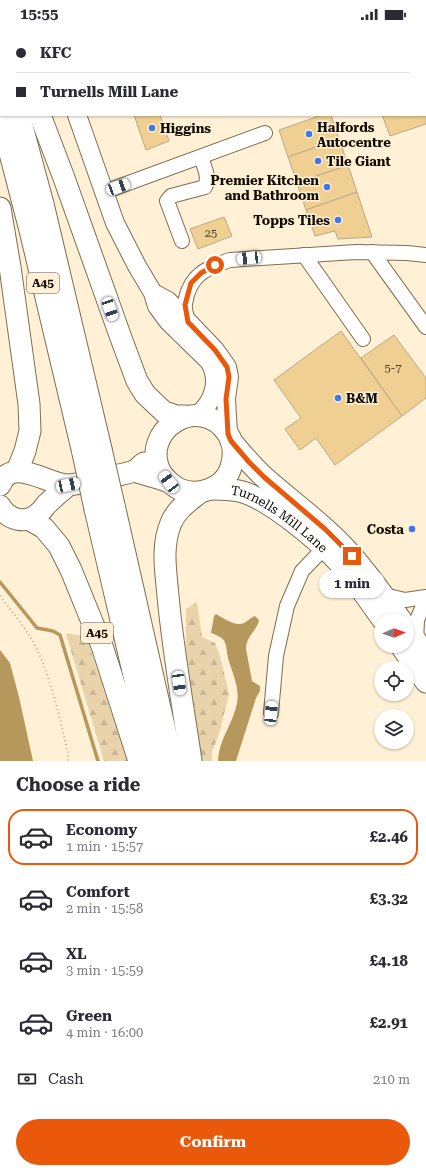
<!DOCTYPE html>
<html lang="en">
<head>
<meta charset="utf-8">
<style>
	:root { --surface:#fff; --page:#f2f2f3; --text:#2b2b33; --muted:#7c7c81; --line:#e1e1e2; --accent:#ea580c }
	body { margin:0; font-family:"Roboto Serif",serif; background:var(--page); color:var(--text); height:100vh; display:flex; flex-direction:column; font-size:15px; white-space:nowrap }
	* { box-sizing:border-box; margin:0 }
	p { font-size:13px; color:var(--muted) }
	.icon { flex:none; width:22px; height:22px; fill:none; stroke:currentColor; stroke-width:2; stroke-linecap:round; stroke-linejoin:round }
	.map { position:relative; height:733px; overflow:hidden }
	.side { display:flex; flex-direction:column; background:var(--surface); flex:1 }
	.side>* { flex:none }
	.top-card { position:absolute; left:0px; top:0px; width:426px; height:88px; box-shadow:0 1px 3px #0004; display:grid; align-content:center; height:88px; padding:0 16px; background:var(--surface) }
	.needle { width:26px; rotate:88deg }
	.controls { position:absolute; left:374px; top:585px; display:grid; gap:8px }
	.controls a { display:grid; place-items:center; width:40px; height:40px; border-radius:50%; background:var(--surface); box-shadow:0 1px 3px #0004; font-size:20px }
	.end { position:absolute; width:18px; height:18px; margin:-9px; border:5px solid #ea580c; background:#fff; box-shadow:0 0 0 2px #fff }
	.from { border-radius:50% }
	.bubble { position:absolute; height:28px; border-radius:14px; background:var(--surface); box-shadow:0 1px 3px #0004; font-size:13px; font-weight:700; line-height:28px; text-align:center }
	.car { position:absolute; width:12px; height:24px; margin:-12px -6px; border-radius:5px; box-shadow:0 0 3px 1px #0007; background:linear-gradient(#fff 24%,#345 0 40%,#fff 0 76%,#345 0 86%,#fff 0) }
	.top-card b { display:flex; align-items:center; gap:14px; height:38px; font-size:15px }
	.top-card b+b { border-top:1px solid var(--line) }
	.top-card i { width:10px; height:10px; background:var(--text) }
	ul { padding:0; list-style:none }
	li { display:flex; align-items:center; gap:12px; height:56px; margin:0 8px 6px; padding:0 8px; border:2px solid transparent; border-radius:16px }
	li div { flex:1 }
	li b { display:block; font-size:15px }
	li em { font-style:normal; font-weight:700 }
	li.current { border-color:var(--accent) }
	li>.icon { width:36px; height:36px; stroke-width:1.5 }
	h2 { padding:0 16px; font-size:18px; line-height:48px }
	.pay { display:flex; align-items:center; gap:10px; height:44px; padding:0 16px; font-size:15px }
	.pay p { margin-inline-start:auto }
	.cta { display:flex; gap:8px; margin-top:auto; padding:8px 16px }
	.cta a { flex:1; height:46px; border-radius:24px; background:var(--accent); color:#fff; font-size:16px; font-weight:700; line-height:46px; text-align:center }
	.status { display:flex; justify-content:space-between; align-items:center; height:28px; padding:0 20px; background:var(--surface); direction:ltr }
	.status svg { height:11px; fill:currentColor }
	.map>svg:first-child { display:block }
	.forest { fill:url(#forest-firs) }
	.water { fill:#b7985c }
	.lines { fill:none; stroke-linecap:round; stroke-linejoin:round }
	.stream { stroke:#b7985c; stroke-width:3.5 }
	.building { fill:#efcf92; stroke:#baa989 }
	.minor-casing { stroke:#7e6e50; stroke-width:16 }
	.major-casing { stroke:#7e6e50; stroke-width:20 }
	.highway-casing { stroke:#7e6e50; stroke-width:23 }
	.path { stroke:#b7ab96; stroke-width:2; stroke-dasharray:1 3; stroke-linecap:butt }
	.minor { stroke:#fff; stroke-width:14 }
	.major { stroke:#fff; stroke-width:18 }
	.highway { stroke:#fff; stroke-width:21 }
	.highway-bridge-casing { stroke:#7e6e50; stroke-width:23; stroke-linecap:butt }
	.highway-bridge { stroke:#fff; stroke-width:21 }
	.route { stroke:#ea580c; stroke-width:5 }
	.poi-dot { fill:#4177e8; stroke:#fff0d6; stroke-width:1.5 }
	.labels { text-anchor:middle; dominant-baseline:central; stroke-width:3; stroke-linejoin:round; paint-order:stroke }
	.number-label { font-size:11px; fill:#493d27 }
	.shield { fill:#fff0d6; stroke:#595042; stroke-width:1 }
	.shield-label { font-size:12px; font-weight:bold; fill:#120c03 }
	.poi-label { font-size:13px; font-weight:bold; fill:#120c03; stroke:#fff0d6; text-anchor:start }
	.street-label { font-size:13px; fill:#120c03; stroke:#fff0d6 }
</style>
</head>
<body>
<div class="status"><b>15:55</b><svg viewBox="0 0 49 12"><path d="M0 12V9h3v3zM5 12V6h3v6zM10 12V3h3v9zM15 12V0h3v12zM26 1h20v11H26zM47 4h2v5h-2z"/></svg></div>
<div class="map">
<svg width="426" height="733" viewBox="0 0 426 733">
	<defs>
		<pattern id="forest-firs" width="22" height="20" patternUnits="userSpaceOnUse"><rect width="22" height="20" fill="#e8d3ab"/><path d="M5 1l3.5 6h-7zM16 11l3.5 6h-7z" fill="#c6b492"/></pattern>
	</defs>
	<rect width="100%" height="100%" fill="#fff0d6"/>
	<g class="forest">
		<path d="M 197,574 L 202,609 L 215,615 L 220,628 L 229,666 L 220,703 L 212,724 L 212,733 L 199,733 L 186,621 L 186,581 Z"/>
		<path d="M 66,606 L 86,608 L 127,733 L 104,733 Z"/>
	</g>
	<g class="water">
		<path d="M 216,586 C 223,590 236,599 244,595 C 248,593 250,590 255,588 L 259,592 C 257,603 246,608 246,621 L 252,653 L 260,658 L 260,663 L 256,670 L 236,733 L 218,733 C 219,711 233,696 237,675 C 240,660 232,644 228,630 C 225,614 228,611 211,605 L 214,588 Z"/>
		<path d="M 0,622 L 10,635 L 19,669 L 33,733 L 0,733 Z"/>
	</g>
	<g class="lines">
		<path class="stream" d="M 0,554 L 37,600 L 53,603 L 60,607 L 98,733"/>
	</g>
	<g class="building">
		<rect x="231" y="0" width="35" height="1"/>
		<path d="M 415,0 L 426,0 L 426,24 L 425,24 L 425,1 Z"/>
		<path d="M 426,47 L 426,96 L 390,108 L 382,87 L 425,87 Z"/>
		<path d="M 134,87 L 160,87 L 169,113 L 146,122 Z"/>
		<path d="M 322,87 L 331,87 L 339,111 L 288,129 L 279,102 Z"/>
		<path d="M 339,111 L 348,137 L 297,155 L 288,129 Z"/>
		<path d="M 348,137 L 357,164 L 306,182 L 297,155 Z"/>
		<path d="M 357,164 L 372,209 L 338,211 L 335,203 L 315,208 L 306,182 Z"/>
		<path d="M 224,189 L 232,208 L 198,221 L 190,201 Z"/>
		<path d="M 341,303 L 402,388 L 335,437 L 316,410 L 300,422 L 285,401 L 301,390 L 274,352 Z"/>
		<path d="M 394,307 L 426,350 L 426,370 L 402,388 L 361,330 Z"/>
	</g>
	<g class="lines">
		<defs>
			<g id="minor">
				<path d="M 67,1 L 70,0"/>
				<path d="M 188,1 L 191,0"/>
				<path d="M 104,164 L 265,105"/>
				<path d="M 182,213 L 167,173 L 171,168 L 205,159 C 210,149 204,139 201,129"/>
				<path d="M 372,224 L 426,299"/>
				<path d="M 304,227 L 363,311"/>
				<path d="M 188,294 C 187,289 184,281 185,276 C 189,248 205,240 230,232 L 356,224 L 407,225 L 426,227"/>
				<path d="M 384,567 L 405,572 L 426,569"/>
				<path d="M 416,613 L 417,592 L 426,571"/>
				<path d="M 271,685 L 276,628 L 287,578 L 302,543 L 324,520"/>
			</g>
			<g id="major">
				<path d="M 46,0 L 47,1"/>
				<path d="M 77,87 L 115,195 L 137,238 L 153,265 L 157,278 L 168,293 L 209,333 C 221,352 214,375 196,388"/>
				<path d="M 157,267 L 168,273 L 215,322 L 227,339 L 229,349 L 226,371 L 228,406"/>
			</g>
			<g id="highway">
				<path d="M 6,0 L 7,1"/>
				<path d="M 0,22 L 1,26"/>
				<path d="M 0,87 L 30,202 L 83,425"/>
				<path d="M 19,87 L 43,176 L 101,421"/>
				<path d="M 40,87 L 64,150 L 121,310 L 137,353 L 145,366 L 164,384 L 176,388 L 185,388"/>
				<path d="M 0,180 L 10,239 L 29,376 L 30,403 L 25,423 L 17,443"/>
				<path d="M 231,413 C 242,426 252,438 264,449 C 291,473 321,494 345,520 C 366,542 383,567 401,592"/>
				<path d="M 134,443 C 145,447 158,449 169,454 C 172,456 175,459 179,461 C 198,469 222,461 230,442 C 234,431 235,417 228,406 C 200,363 138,403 161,445 C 163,448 166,451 169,454"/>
				<path d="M 0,457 C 12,427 48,457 68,457 C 74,457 130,445 134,443 C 138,441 141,437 144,435"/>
				<path id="s1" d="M 212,461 C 222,461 233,461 243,464 C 274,474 327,519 348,545 C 361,560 371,576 383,592"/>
				<path d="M 114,477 L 172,733"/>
				<path d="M 0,478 C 8,492 26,497 39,485 C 43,482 45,477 49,474 C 55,468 62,463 68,457"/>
				<path d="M 95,481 L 154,733"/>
				<path d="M 30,492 L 44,500 L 59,518 L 71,542 L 102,618 L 139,733"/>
				<path d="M 407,600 L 426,627"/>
				<path d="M 401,618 L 426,654"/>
				<path d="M 191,733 C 183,678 173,623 168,568 C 166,544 161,518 171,495 C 176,482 188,474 199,465"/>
			</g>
		</defs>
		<use href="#minor" class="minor-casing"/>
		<use href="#major" class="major-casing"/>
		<use href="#highway" class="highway-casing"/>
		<path class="path" d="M 0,568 C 11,582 22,596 31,610 C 50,643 59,688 68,725 L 68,733"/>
		<use href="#minor" class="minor"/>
		<use href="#major" class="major"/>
		<use href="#highway" class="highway"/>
		<defs>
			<g id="highway-bridge">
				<path d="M 101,421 L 114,477"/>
				<path d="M 83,425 L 95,481"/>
			</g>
		</defs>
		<use href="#highway-bridge" class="highway-bridge-casing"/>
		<use href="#highway-bridge" class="highway-bridge"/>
	</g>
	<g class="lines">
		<path class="route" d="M 215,237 L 201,245 L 191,255 L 185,277 L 188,294 L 215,322 L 227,339 L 229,349 L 226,371 L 228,406 L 231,413 L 249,434 L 264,449 L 325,501 L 352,528"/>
	</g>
	<g class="poi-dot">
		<circle cx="152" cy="100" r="4"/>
		<circle cx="309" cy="106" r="4"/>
		<circle cx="318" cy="133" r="4"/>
		<circle cx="327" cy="159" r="4"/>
		<circle cx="338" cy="192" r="4"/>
		<circle cx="338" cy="370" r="4"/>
		<circle cx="412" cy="501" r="4"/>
	</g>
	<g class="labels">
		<g class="number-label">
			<text x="211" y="205">25</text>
			<text x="393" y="340">5-7</text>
		</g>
		<g class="shield">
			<rect x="27" y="245" width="32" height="20" rx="3"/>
			<rect x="81" y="595" width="32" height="20" rx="3"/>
		</g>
		<g class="shield-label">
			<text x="43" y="255">A45</text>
			<text x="97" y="605">A45</text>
		</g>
		<g class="poi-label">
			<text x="317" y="99">Halfords<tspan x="317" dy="15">Autocentre</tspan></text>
			<text x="160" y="100">Higgins</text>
			<text x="326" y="133">Tile Giant</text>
			<text x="319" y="152" text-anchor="end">Premier Kitchen<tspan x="319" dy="15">and Bathroom</tspan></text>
			<text x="330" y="192" text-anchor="end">Topps Tiles</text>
			<text x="346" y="370">B&amp;M</text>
			<text x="404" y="501" text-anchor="end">Costa</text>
		</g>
		<g class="street-label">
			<text stroke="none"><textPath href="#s1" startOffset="76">Turnells Mill Lane</textPath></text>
		</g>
	</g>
</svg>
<div class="controls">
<a><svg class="needle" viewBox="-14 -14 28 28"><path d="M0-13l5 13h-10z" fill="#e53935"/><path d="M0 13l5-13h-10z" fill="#7c7c81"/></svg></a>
<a><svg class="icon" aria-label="locate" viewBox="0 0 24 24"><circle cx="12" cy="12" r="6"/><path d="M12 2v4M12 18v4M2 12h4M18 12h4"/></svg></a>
<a><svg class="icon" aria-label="layers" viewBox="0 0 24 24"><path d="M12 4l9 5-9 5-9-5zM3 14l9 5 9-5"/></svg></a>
</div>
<i class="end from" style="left:215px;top:237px"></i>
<i class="end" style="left:352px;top:528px"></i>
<div class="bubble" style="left:319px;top:542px;width:66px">1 min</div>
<i class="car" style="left:118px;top:159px;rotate:70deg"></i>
<i class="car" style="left:249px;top:230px;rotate:264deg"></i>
<i class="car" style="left:110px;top:281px;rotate:161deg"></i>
<i class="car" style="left:169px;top:454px;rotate:323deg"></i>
<i class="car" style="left:68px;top:457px;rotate:78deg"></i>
<i class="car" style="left:179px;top:655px;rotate:172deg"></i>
<i class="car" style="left:271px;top:685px;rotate:6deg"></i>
<div class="top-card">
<b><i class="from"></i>KFC</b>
<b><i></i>Turnells Mill Lane</b>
</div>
</div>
<section class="side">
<h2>Choose a ride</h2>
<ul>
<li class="current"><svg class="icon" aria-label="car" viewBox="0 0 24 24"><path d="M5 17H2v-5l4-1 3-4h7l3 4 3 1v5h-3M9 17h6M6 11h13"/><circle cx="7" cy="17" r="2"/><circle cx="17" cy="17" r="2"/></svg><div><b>Economy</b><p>1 min · 15:57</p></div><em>£2.46</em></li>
<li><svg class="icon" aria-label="car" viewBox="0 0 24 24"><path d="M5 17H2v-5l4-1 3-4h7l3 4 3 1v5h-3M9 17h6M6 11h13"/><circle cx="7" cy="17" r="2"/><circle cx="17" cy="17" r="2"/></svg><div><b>Comfort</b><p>2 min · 15:58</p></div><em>£3.32</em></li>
<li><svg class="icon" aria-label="car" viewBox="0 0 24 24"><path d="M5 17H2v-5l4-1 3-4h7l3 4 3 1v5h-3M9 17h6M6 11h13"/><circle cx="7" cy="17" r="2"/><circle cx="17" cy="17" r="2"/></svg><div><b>XL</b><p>3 min · 15:59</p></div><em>£4.18</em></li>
<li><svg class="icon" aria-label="car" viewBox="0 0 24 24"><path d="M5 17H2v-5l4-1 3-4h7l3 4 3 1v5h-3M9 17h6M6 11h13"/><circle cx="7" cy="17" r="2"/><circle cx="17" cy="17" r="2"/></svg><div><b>Green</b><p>4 min · 16:00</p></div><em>£2.91</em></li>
</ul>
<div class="pay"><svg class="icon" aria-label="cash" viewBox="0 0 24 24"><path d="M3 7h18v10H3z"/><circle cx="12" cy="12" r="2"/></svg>Cash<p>210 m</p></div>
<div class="cta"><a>Confirm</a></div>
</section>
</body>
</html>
